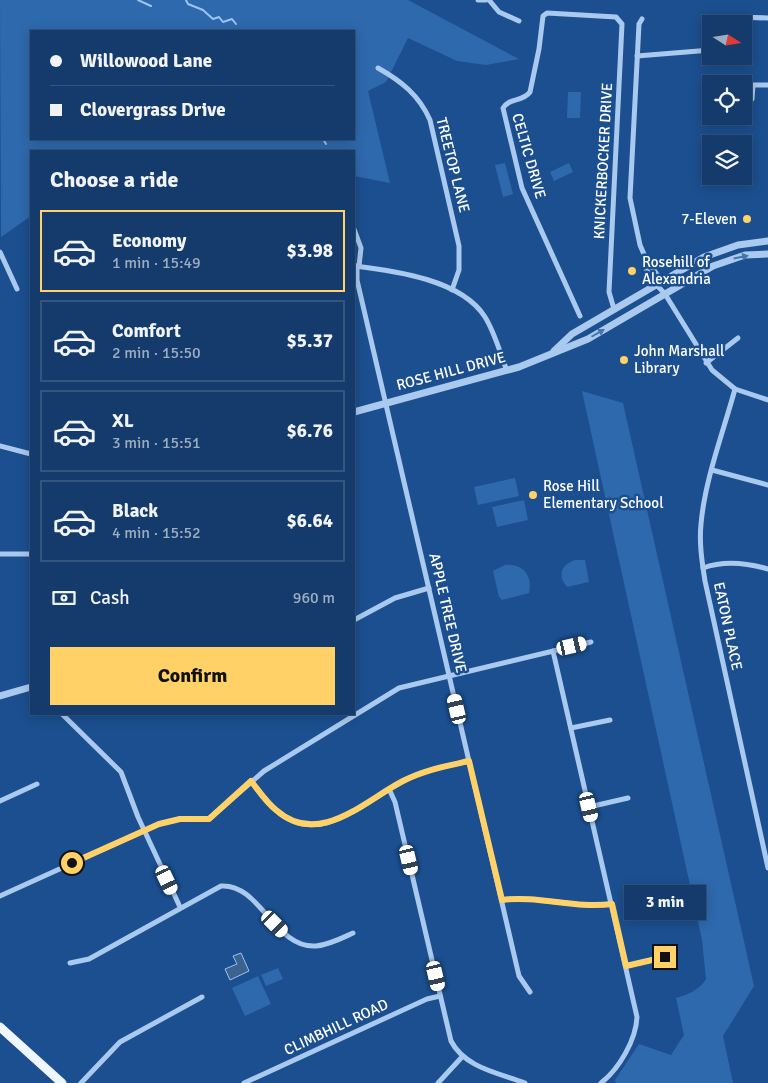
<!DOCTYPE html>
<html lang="en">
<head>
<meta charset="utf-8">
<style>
	:root { --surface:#143b6b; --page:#1d4271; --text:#f1f3f6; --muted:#9dadc1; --line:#33557e; --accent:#ffd166 }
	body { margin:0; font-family:Signika,sans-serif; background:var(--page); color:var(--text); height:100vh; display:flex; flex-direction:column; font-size:19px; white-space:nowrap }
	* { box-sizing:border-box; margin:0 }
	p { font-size:16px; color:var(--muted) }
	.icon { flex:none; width:28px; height:28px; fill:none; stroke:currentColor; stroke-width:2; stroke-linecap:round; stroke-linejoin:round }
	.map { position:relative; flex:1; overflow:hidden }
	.sheet { position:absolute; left:30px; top:150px; width:325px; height:565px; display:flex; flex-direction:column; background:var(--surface); border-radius:0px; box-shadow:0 2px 12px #0003,0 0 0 1px var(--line) }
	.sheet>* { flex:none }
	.top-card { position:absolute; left:30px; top:30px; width:325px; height:110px; border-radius:0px; box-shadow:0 2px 12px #0003,0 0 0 1px var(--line); display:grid; align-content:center; height:110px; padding:0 20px; background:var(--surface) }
	.needle { width:32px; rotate:102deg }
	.fabs { position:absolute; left:702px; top:15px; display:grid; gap:10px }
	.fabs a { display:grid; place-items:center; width:50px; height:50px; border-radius:0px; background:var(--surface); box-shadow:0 2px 12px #0003,0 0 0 1px var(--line); font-size:25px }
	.end { position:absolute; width:22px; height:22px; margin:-11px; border:6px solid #ffd166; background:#111; box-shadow:0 0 0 2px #111 }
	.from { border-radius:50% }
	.bubble { position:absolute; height:35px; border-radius:0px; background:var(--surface); box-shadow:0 2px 12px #0003,0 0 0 1px var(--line); font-size:16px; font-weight:700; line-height:35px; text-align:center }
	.car { position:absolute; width:15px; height:30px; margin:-15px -8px; border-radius:6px; box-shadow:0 0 4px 1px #0007; background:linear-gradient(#fff 24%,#345 0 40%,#fff 0 76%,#345 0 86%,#fff 0) }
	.top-card b { display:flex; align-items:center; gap:18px; height:48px; font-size:19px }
	.top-card b+b { border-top:1px solid var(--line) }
	.top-card i { width:12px; height:12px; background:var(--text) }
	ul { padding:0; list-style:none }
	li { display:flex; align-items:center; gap:15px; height:82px; margin:0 10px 8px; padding:0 10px; border:2px solid var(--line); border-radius:0px }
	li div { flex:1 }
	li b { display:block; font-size:19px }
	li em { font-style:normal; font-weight:700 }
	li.on { border-color:var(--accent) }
	li>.icon { width:45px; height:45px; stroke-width:1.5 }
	h2 { padding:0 20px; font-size:22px; line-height:60px }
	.pay { display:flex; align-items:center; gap:12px; height:55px; padding:0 20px; font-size:19px }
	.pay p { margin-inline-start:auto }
	.action { display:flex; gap:10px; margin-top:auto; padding:10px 20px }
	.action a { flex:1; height:58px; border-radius:0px; background:var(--accent); color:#111; font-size:20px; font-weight:700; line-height:58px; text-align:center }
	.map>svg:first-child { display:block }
	.green { fill:#2e69ad; fill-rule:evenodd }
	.water { fill:#3c6290; stroke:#9cc4f0 }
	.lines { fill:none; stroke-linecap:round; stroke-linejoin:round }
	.stream { stroke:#9cc4f0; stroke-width:2 }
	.minor { stroke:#a9c9ee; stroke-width:5 }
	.tertiary { stroke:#a9c9ee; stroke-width:7 }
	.primary { stroke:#f0f6ff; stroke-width:9 }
	.oneway { fill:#4674ac }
	.route { stroke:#ffd166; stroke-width:6 }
	.poi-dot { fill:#ffd166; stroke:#1b4f8f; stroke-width:2 }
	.labels { text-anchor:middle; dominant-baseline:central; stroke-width:5; stroke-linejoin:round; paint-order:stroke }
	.street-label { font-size:15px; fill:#fff; stroke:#1b4f8f }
	.poi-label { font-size:15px; fill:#fff; stroke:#1b4f8f; text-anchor:start }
</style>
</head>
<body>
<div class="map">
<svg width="768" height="1083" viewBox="0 0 768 1083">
	<rect width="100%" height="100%" fill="#1b4f8f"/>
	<g class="green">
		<path d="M 0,0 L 408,0 L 519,59 L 486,65 L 457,61 L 408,38 L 386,82 L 368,91 L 390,183 L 354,176 L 354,151 L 31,151 L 31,216 L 1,237 ZM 31,31 L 354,31 L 354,139 L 31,139 Z"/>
		<path d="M 568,92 L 581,92 L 580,118 L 567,118 Z"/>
		<path d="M 505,163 L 513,194 L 503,197 L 495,165 Z"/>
		<path d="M 569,163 L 573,172 L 554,181 L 550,172 Z"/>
		<path d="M 582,391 L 623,403 L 754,986 L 723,1036 L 733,1083 L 616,1083 L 615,1080 L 639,1044 L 671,1055 L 684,1035 L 676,998 C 687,995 701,989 706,979 L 702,940 Z"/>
		<path d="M 515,478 L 519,496 L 478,505 L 474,487 Z"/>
		<path d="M 524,500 L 528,520 L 497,527 L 492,507 Z"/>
		<path d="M 575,560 L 585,560 L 589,582 L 567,587 C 557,575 561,565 575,560 Z"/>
		<path d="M 505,565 C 523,563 533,576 529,593 L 502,600 L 499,597 L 493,571 Z"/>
		<path d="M 278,968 L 283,979 L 266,986 L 261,975 Z"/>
		<path d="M 258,976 L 271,1004 L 245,1016 L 232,988 Z"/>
	</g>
	<path class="water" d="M 241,953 L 249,971 L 230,980 L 225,969 L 237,964 L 233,956 Z"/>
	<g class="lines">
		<g class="stream">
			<path d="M 138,0 L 151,6"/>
			<path d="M 186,0 L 188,4 L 203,10 L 213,19 L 219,17 L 223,22 L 232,19 L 236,24"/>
			<path d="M 323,139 L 326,144"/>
		</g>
		<g class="minor">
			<path d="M 478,0 L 486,0"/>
			<path d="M 489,0 L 499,12 L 519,21"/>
			<path d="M 642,19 L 639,24 L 630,198 L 640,245 L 646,259 L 658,276 L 657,284"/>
			<path d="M 736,24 L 736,17 L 768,18"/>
			<path d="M 637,56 L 711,50"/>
			<path d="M 378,68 C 401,81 419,95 430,120 L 459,246 L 459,270 L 452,290"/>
			<path d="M 752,99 L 753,85 L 768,85"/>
			<path d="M 354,229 L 361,248 L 359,266"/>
			<path d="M 0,252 L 17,289"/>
			<path d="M 646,259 L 646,268 L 651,279 L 665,294 L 712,370 L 735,389 L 768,400"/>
			<path d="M 355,266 C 396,271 462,280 485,317 C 495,333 500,353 507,371"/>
			<path d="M 357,266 L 357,280 L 519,976 L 530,992"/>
			<path d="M 580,316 L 522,188 L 503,108 C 508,98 523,102 530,92 L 539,49 L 543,16 L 547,13 L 616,17 L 622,24 L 609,292 L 614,309"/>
			<path d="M 706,363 L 738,338"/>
			<path d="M 735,389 C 723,433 705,479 701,524 C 699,543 702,562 705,581 L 768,868"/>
			<path d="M 0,446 L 31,454"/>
			<path d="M 712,470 L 768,485"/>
			<path d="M 0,554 L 31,554"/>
			<path d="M 703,568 C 725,560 747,563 768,569"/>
			<path d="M 354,620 L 395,598 L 429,588"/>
			<path d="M 553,651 L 637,1017 C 636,1040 619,1069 601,1083"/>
			<path d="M 62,714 L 121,772 L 138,817 L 180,907"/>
			<path d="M 571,728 L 610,720"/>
			<path d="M 251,781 C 259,791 266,802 276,810 C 319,849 365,801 403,781 C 424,770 447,766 469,761"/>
			<path d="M 389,789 L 395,802 L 451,1041 C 465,1068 499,1073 525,1083"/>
			<path d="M 0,801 L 37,784"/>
			<path d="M 589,807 L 628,798"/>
			<path d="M 0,896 L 159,824 L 180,819 L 209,819 L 264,771 L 399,688 L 591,642"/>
			<path d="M 502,900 C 538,895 575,909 612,904"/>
			<path d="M 70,963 L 89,959 L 221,886 C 260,883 275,949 316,946 C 329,945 342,938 353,933"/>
			<path d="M 626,966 L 665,957"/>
			<path d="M 81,1083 L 120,1042 L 202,997"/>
			<path d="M 244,1083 L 427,999 L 440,996"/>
			<path d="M 438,1083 L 462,1057"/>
		</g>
		<g class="tertiary">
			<path d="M 554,351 L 572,334 L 704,257 L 738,245 L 768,241"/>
			<path d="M 354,412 L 519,367 L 588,339 L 713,266 L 745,255 L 768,254"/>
			<path d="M 0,696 L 31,687"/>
		</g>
		<path class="primary" d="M 0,1027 L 62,1083"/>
	</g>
	<defs><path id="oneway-solid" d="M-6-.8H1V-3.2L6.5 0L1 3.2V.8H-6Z" transform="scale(1.25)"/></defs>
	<g class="oneway">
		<use href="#oneway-solid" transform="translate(741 257) rotate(-11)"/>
		<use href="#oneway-solid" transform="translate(598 333) rotate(-30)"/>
	</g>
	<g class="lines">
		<path class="route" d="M 72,863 L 159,824 L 180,819 L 209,819 L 251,781 C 259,791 266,802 276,810 C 319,848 364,801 403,781 C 424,770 447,766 469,761 L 502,900 C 538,895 575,909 612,904 L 626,966 L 665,957"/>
	</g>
	<g class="poi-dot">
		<circle cx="747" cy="219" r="5"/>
		<circle cx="632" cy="271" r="5"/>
		<circle cx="624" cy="360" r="5"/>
		<circle cx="533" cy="495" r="5"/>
	</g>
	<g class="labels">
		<g class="street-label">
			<text transform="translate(529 156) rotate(74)">CELTIC DRIVE</text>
			<text transform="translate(603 161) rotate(-87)">KNICKERBOCKER DRIVE</text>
			<text transform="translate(453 165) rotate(76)">TREETOP LANE</text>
			<text transform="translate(451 371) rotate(-15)">ROSE HILL DRIVE</text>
			<text transform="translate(448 613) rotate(77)">APPLE TREE DRIVE</text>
			<text transform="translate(728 626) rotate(78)">EATON PLACE</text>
			<text transform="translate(336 1027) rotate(-25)">CLIMBHILL ROAD</text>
		</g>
		<g class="poi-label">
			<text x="737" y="219" text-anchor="end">7-Eleven</text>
			<text x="642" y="262">Rosehill of<tspan x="642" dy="17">Alexandria</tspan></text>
			<text x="634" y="351">John Marshall<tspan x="634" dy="17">Library</tspan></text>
			<text x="543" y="486">Rose Hill<tspan x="543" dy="17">Elementary School</tspan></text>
		</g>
	</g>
</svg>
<div class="fabs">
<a><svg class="needle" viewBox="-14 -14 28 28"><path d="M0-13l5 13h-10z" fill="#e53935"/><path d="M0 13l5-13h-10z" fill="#9dadc1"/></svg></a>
<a><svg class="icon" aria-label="locate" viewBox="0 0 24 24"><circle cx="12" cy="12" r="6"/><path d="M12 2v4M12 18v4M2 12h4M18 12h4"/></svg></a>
<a><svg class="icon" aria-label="layers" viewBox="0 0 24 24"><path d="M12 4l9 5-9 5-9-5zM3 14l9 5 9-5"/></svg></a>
</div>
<i class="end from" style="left:72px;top:863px"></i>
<i class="end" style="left:665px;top:957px"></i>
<div class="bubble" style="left:624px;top:885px;width:82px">3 min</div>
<i class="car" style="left:572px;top:646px;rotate:77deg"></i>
<i class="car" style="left:457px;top:709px;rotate:347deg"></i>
<i class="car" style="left:589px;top:807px;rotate:167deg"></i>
<i class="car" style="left:409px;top:860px;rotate:167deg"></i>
<i class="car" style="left:167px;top:880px;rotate:155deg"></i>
<i class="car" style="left:275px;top:924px;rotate:135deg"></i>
<i class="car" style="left:436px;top:976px;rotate:167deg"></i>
<div class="top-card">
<b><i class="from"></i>Willowood Lane</b>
<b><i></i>Clovergrass Drive</b>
</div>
<section class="sheet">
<h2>Choose a ride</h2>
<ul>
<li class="on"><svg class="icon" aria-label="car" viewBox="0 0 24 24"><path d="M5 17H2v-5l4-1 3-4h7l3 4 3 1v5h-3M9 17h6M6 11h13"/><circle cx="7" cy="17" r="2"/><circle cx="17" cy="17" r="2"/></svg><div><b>Economy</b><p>1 min · 15:49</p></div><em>$3.98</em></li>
<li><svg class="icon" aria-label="car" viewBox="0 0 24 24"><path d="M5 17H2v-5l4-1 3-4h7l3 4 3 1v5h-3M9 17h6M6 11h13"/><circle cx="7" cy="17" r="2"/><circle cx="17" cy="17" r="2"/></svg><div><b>Comfort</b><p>2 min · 15:50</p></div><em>$5.37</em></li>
<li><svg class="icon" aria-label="car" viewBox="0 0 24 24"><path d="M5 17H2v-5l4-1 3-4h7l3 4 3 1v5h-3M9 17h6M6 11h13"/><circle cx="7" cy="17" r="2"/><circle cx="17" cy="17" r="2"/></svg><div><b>XL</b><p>3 min · 15:51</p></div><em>$6.76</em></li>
<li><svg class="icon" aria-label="car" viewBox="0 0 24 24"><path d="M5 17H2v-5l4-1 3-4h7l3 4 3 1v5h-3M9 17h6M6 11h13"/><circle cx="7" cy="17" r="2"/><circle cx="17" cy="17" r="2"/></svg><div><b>Black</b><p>4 min · 15:52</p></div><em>$6.64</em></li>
</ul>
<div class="pay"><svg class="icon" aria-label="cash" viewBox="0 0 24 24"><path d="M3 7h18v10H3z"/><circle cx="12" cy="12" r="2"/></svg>Cash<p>960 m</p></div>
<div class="action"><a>Confirm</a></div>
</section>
</div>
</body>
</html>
